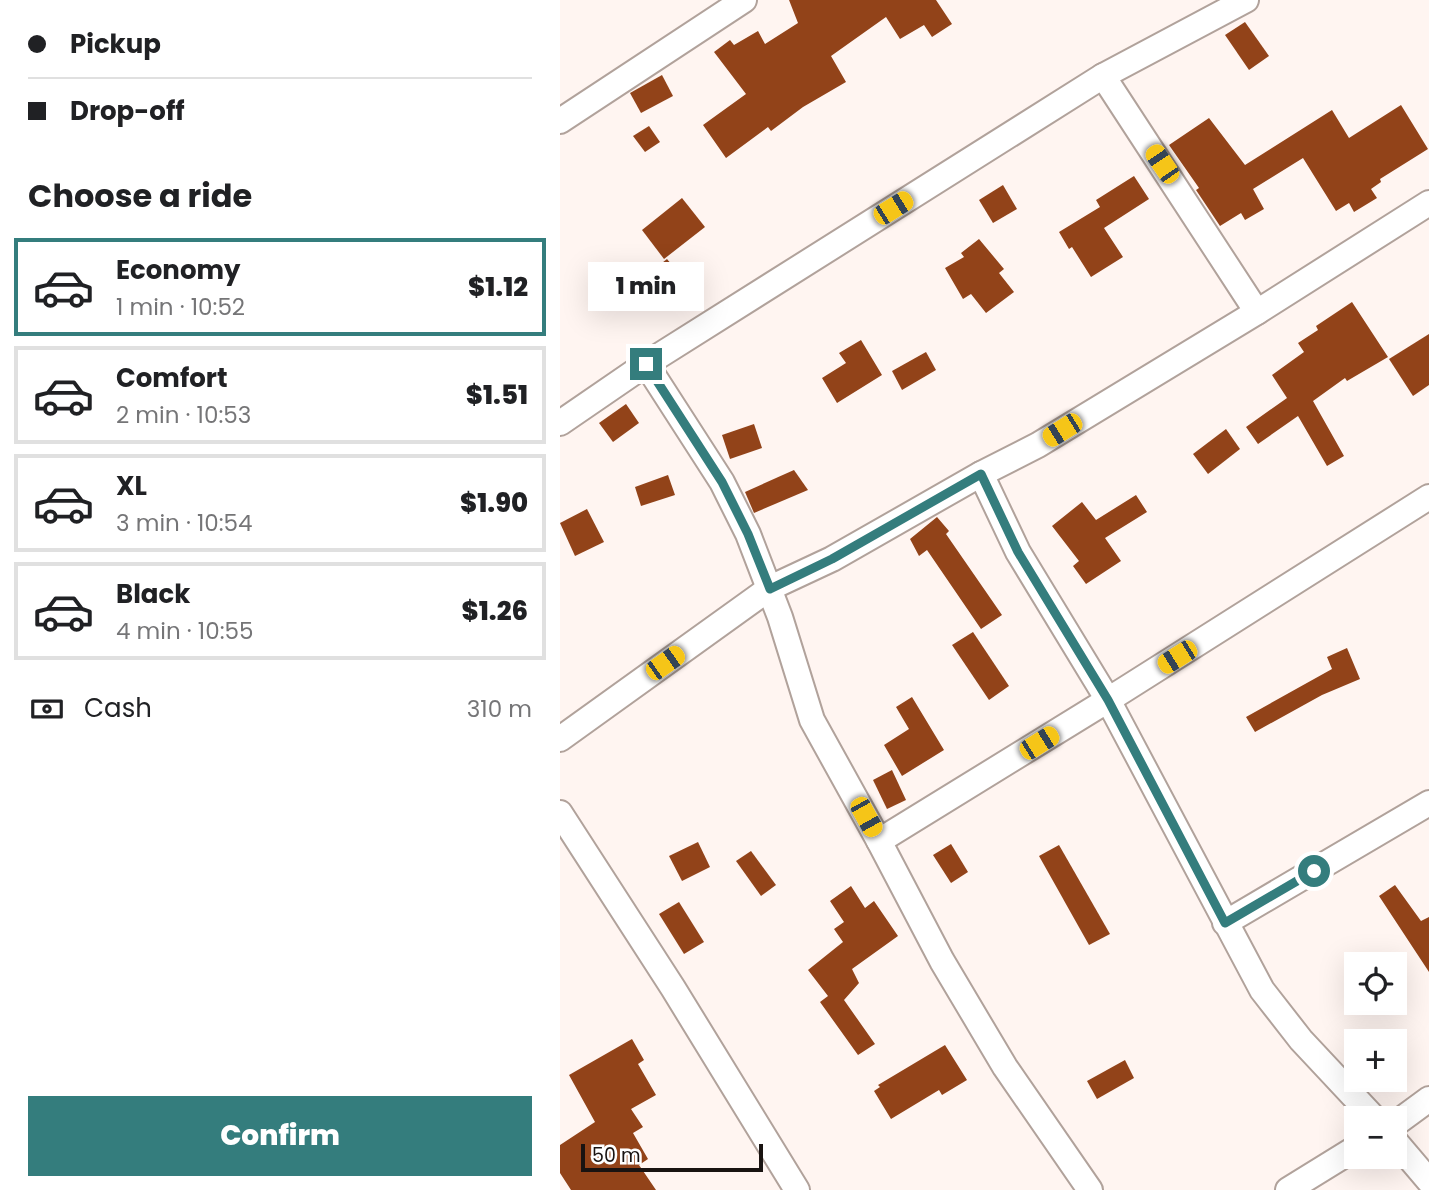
<!DOCTYPE html>
<html lang="en">
<head>
<meta charset="utf-8">
<style>
	:root { --surface:#fff; --page:#f2f2f2; --text:#202124; --muted:#757577; --line:#e0e0e0; --accent:#347d7d }
	body { margin:0; font-family:Poppins,sans-serif; background:var(--page); color:var(--text); height:100vh; display:flex; flex-direction:column; font-size:26px; white-space:nowrap }
	* { box-sizing:border-box; margin:0 }
	p { font-size:23px; color:var(--muted) }
	.icon { flex:none; width:38px; height:38px; fill:none; stroke:currentColor; stroke-width:2; stroke-linecap:round; stroke-linejoin:round }
	.map { position:relative; flex:1; overflow:hidden }
	.details { display:flex; flex-direction:column; background:var(--surface); width:560px }
	.details>* { flex:none }
	.banner { display:grid; align-content:center; height:154px; padding:0 28px; background:var(--surface) }
	.controls { position:absolute; left:784px; top:952px; display:grid; gap:14px }
	.controls a { display:grid; place-items:center; width:63px; height:63px; border-radius:0px; background:var(--surface); box-shadow:0 7px 28px #0002; font-size:35px }
	.scale { position:absolute; left:21px; bottom:18px; width:182px; box-sizing:border-box; padding-left:7px; border:4px solid #191311; border-top:0; font-size:19px; line-height:24px; white-space:nowrap; color:#191311; -webkit-text-stroke:5px #fff; paint-order:stroke }
	.end { position:absolute; width:32px; height:32px; margin:-16px; border:9px solid #347d7d; background:#fff; box-shadow:0 0 0 4px #fff }
	.from { border-radius:50% }
	.bubble { position:absolute; height:49px; border-radius:0px; background:var(--surface); box-shadow:0 7px 28px #0002; font-size:23px; font-weight:800; line-height:49px; text-align:center }
	.car { position:absolute; width:21px; height:42px; margin:-21px -10px; border-radius:9px; box-shadow:0 0 5px 2px #0007; background:linear-gradient(#f5c518 24%,#345 0 40%,#f5c518 0 76%,#345 0 86%,#f5c518 0) }
	.banner b { display:flex; align-items:center; gap:24px; height:66px; font-size:26px }
	.banner b+b { border-top:2px solid var(--line) }
	.banner i { width:18px; height:18px; background:var(--text) }
	ul { padding:0; list-style:none }
	li { display:flex; align-items:center; gap:21px; height:98px; margin:0 14px 10px; padding:0 14px; border:4px solid var(--line); border-radius:0px }
	li div { flex:1 }
	li b { display:block; font-size:26px }
	li em { font-style:normal; font-weight:800 }
	li.current { border-color:var(--accent) }
	li>.icon { width:63px; height:63px; stroke-width:1.5 }
	h2 { padding:0 28px; font-size:32px; line-height:84px }
	.pay { display:flex; align-items:center; gap:18px; height:77px; padding:0 28px; font-size:26px }
	.pay p { margin-inline-start:auto }
	.action { display:flex; gap:14px; margin-top:auto; padding:14px 28px }
	.action a { flex:1; height:80px; border-radius:0px; background:var(--accent); color:#fff; font-size:28px; font-weight:800; line-height:80px; text-align:center }
	main { display:flex; flex:1; min-height:0 }
	.map>svg:first-child { display:block }
	.building { fill:#924319 }
	.lines { fill:none; stroke-linecap:round; stroke-linejoin:round }
	.minor-casing { stroke:#b1a29b; stroke-width:28 }
	.minor { stroke:#fff; stroke-width:24 }
	.route { stroke:#347d7d; stroke-width:9 }
</style>
</head>
<body>
<main>
<section class="details">
<div class="banner">
<b><i class="from"></i>Pickup</b>
<b><i></i>Drop-off</b>
</div>
<h2>Choose a ride</h2>
<ul>
<li class="current"><svg class="icon" aria-label="car" viewBox="0 0 24 24"><path d="M5 17H2v-5l4-1 3-4h7l3 4 3 1v5h-3M9 17h6M6 11h13"/><circle cx="7" cy="17" r="2"/><circle cx="17" cy="17" r="2"/></svg><div><b>Economy</b><p>1 min · 10:52</p></div><em>$1.12</em></li>
<li><svg class="icon" aria-label="car" viewBox="0 0 24 24"><path d="M5 17H2v-5l4-1 3-4h7l3 4 3 1v5h-3M9 17h6M6 11h13"/><circle cx="7" cy="17" r="2"/><circle cx="17" cy="17" r="2"/></svg><div><b>Comfort</b><p>2 min · 10:53</p></div><em>$1.51</em></li>
<li><svg class="icon" aria-label="car" viewBox="0 0 24 24"><path d="M5 17H2v-5l4-1 3-4h7l3 4 3 1v5h-3M9 17h6M6 11h13"/><circle cx="7" cy="17" r="2"/><circle cx="17" cy="17" r="2"/></svg><div><b>XL</b><p>3 min · 10:54</p></div><em>$1.90</em></li>
<li><svg class="icon" aria-label="car" viewBox="0 0 24 24"><path d="M5 17H2v-5l4-1 3-4h7l3 4 3 1v5h-3M9 17h6M6 11h13"/><circle cx="7" cy="17" r="2"/><circle cx="17" cy="17" r="2"/></svg><div><b>Black</b><p>4 min · 10:55</p></div><em>$1.26</em></li>
</ul>
<div class="pay"><svg class="icon" aria-label="cash" viewBox="0 0 24 24"><path d="M3 7h18v10H3z"/><circle cx="12" cy="12" r="2"/></svg>Cash<p>310 m</p></div>
<div class="action"><a>Confirm</a></div>
</section>
<div class="map">
<svg width="869" height="1190" viewBox="0 0 869 1190">
	<rect width="100%" height="100%" fill="#fff5f1"/>
	<g class="building">
		<path d="M 229,0 L 376,0 L 392,24 L 372,37 L 364,25 L 340,39 L 326,17 L 271,56 L 286,82 L 243,107 L 211,131 L 208,127 L 166,158 L 143,125 L 186,94 L 154,52 L 170,40 L 174,45 L 198,31 L 205,44 L 238,23 Z"/>
		<path d="M 685,22 L 709,56 L 689,70 L 665,35 Z"/>
		<path d="M 102,75 L 113,96 L 81,113 L 70,93 Z"/>
		<path d="M 841,105 L 868,149 L 820,179 L 821,182 L 811,189 L 817,198 L 794,212 L 789,203 L 776,211 L 743,158 L 693,189 L 704,209 L 685,220 L 681,213 L 660,226 L 636,190 L 639,188 L 609,145 L 649,118 L 685,165 L 772,110 L 789,138 Z"/>
		<path d="M 89,126 L 100,142 L 85,152 L 73,136 Z"/>
		<path d="M 574,176 L 589,199 L 544,228 L 563,257 L 531,277 L 512,247 L 509,249 L 499,232 L 540,207 L 536,200 Z"/>
		<path d="M 443,185 L 457,209 L 433,223 L 419,200 Z"/>
		<path d="M 122,198 L 145,227 L 104,259 L 82,230 Z"/>
		<path d="M 419,239 L 444,269 L 439,273 L 454,292 L 426,313 L 411,294 L 403,299 L 385,268 L 404,257 L 401,253 Z"/>
		<path d="M 107,259 L 121,276 L 83,306 L 69,289 Z"/>
		<path d="M 792,302 L 828,357 L 787,381 L 785,378 L 753,401 L 784,456 L 767,466 L 738,416 L 698,444 L 686,427 L 727,398 L 712,375 L 744,352 L 738,343 L 758,330 L 756,326 Z"/>
		<path d="M 869,334 L 869,385 L 853,396 L 829,359 Z"/>
		<path d="M 301,340 L 322,375 L 277,403 L 262,378 L 286,363 L 279,353 Z"/>
		<path d="M 366,352 L 376,370 L 342,390 L 332,371 Z"/>
		<path d="M 66,404 L 79,423 L 53,442 L 39,423 Z"/>
		<path d="M 194,424 L 202,448 L 170,459 L 162,435 Z"/>
		<path d="M 666,429 L 680,449 L 648,474 L 633,454 Z"/>
		<path d="M 234,470 L 248,490 L 194,513 L 185,492 Z"/>
		<path d="M 108,475 L 115,495 L 81,506 L 75,487 Z"/>
		<path d="M 576,495 L 587,512 L 545,538 L 561,561 L 526,584 L 513,566 L 519,561 L 492,526 L 522,502 L 536,520 Z"/>
		<path d="M 27,509 L 44,542 L 15,556 L 0,523 Z"/>
		<path d="M 377,517 L 389,531 L 386,534 L 442,615 L 421,629 L 367,550 L 359,556 L 350,539 Z"/>
		<path d="M 413,632 L 449,686 L 429,700 L 392,645 Z"/>
		<path d="M 787,648 L 800,679 L 762,695 L 695,732 L 686,717 L 772,669 L 767,657 Z"/>
		<path d="M 352,697 L 384,750 L 342,776 L 324,745 L 349,729 L 336,707 Z"/>
		<path d="M 332,770 L 346,800 L 327,809 L 313,780 Z"/>
		<path d="M 138,842 L 150,867 L 122,881 L 109,856 Z"/>
		<path d="M 391,844 L 408,872 L 391,883 L 373,855 Z"/>
		<path d="M 499,845 L 550,934 L 529,945 L 479,856 Z"/>
		<path d="M 191,851 L 216,885 L 201,896 L 176,861 Z"/>
		<path d="M 835,885 L 861,921 L 869,917 L 869,972 L 819,896 Z"/>
		<path d="M 291,886 L 305,908 L 314,901 L 338,936 L 292,969 L 299,983 L 284,1000 L 315,1044 L 298,1055 L 260,1002 L 268,996 L 248,970 L 283,942 L 274,929 L 284,922 L 270,901 Z"/>
		<path d="M 119,902 L 144,942 L 124,954 L 99,914 Z"/>
		<path d="M 72,1039 L 84,1060 L 78,1064 L 96,1095 L 71,1109 L 83,1127 L 73,1133 L 88,1159 L 79,1165 L 96,1190 L 11,1190 L 0,1173 L 0,1145 L 35,1122 L 9,1075 Z"/>
		<path d="M 385,1045 L 407,1080 L 382,1095 L 379,1090 L 331,1119 L 314,1091 L 320,1087 L 318,1085 Z"/>
		<path d="M 565,1060 L 574,1078 L 537,1099 L 527,1081 Z"/>
	</g>
	<g class="lines">
		<defs>
			<g id="minor">
				<path d="M 543,76 L 697,312"/>
				<path d="M 0,121 L 184,0"/>
				<path d="M 86,364 L 162,482 L 188,534 L 220,617 L 252,720 L 319,841 L 548,700 L 702,990 L 741,1040 L 814,1118"/>
				<path d="M 0,423 L 86,364 L 543,76 L 686,0"/>
				<path d="M 421,474 L 458,552 L 548,700 L 869,497"/>
				<path d="M 0,739 L 210,588 L 272,559 L 421,474 L 478,445 L 697,312 L 869,203"/>
				<path d="M 0,813 L 113,988 L 237,1190"/>
				<path d="M 319,841 L 382,961 L 445,1067 L 530,1190"/>
				<path d="M 665,923 L 869,803"/>
				<path d="M 835,1124 L 869,1099"/>
				<path d="M 835,1141 L 869,1181"/>
				<path d="M 728,1190 L 796,1148"/>
			</g>
		</defs>
		<use href="#minor" class="minor-casing"/>
		<use href="#minor" class="minor"/>
	</g>
	<g class="lines">
		<path class="route" d="M 86,364 L 162,482 L 188,534 L 210,589 L 272,559 L 421,474 L 458,552 L 548,700 L 665,923 L 754,871"/>
	</g>
</svg>
<div class="controls">
<a><svg class="icon" aria-label="locate" viewBox="0 0 24 24"><circle cx="12" cy="12" r="6"/><path d="M12 2v4M12 18v4M2 12h4M18 12h4"/></svg></a>
<a>+</a>
<a>−</a>
</div>
<div class="scale">50 m</div>
<i class="end from" style="left:754px;top:871px"></i>
<i class="end" style="left:86px;top:364px"></i>
<div class="bubble" style="left:28px;top:262px;width:116px">1 min</div>
<i class="car" style="left:602px;top:164px;rotate:326deg"></i>
<i class="car" style="left:333px;top:208px;rotate:58deg"></i>
<i class="car" style="left:502px;top:430px;rotate:238deg"></i>
<i class="car" style="left:617px;top:657px;rotate:238deg"></i>
<i class="car" style="left:105px;top:663px;rotate:55deg"></i>
<i class="car" style="left:479px;top:743px;rotate:58deg"></i>
<i class="car" style="left:306px;top:817px;rotate:151deg"></i>
</div>
</main>
</body>
</html>
